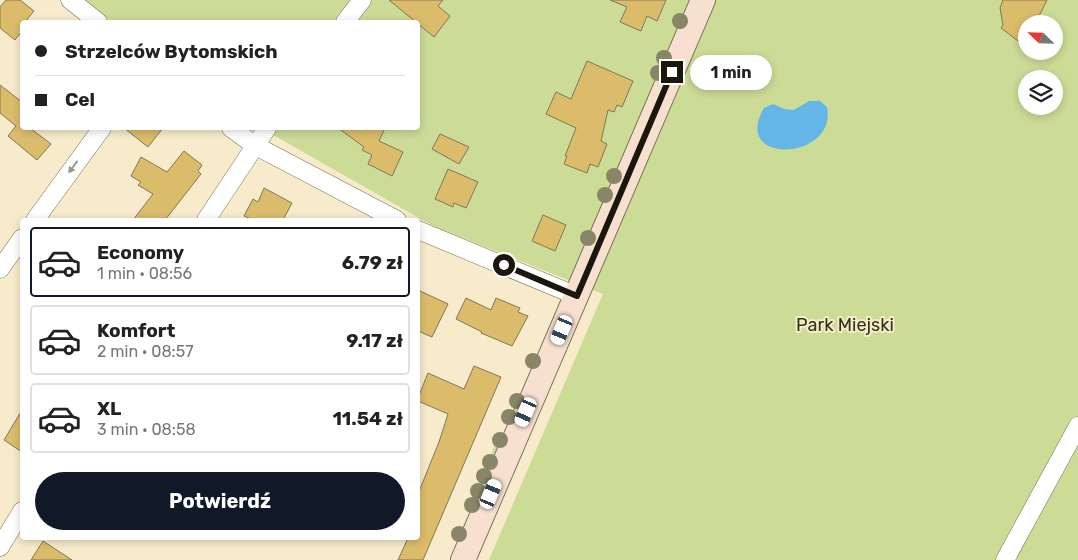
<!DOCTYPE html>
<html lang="pl">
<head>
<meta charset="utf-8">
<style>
	:root { --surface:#fff; --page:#f2f2f2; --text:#222; --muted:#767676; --line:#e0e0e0; --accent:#111827 }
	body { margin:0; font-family:Rubik,sans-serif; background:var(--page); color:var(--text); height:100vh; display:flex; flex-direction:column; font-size:19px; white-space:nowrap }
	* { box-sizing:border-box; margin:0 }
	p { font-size:16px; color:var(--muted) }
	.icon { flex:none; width:28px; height:28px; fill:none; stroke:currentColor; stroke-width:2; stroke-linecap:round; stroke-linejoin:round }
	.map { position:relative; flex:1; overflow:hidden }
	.panel { position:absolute; left:20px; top:218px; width:400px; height:322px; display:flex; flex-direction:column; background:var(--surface); border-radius:5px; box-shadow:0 2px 8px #0003 }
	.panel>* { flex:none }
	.banner { position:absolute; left:20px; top:20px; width:400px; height:110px; border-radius:5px; box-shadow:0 2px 8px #0003; display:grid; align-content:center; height:110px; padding:0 15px; background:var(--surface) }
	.needle { width:32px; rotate:293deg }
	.fabs { position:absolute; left:1018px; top:15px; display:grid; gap:10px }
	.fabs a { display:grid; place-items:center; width:45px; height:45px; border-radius:50%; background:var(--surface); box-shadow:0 2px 8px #0003; font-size:25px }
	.end { position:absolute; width:22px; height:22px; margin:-11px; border:6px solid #1c170c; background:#fff; box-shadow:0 0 0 2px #fff }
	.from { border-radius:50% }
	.bubble { position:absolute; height:35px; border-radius:18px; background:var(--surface); box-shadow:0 2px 8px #0003; font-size:16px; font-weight:700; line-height:35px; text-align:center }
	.car { position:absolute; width:15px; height:30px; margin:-15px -8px; border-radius:6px; box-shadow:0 0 4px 1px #0007; background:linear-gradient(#fff 24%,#345 0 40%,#fff 0 76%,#345 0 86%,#fff 0) }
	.banner b { display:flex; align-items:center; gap:18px; height:48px; font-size:19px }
	.banner b+b { border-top:1px solid var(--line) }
	.banner i { width:12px; height:12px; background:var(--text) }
	ul { padding:9px 0 0; list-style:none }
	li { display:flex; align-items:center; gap:15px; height:70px; margin:0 10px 8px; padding:0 5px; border:2px solid var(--line); border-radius:5px }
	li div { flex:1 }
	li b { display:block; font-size:19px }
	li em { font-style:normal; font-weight:700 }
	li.active { border-color:var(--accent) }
	li>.icon { width:45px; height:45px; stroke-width:1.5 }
	.button { display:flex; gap:10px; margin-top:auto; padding:10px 15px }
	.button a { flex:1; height:58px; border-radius:30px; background:var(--accent); color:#fff; font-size:20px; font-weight:700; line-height:58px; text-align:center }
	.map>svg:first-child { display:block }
	.green { fill:#ccdb96; fill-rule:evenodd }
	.water { fill:#63b7e6 }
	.building { fill:#dabc6b; stroke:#81775a }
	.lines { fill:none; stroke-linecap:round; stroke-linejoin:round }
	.street-casing { stroke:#7c7155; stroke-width:19 }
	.secondary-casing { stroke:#7c7155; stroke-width:26 }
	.street { stroke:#fff; stroke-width:18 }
	.secondary { stroke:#f7e0d0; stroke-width:24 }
	.tree { fill:#888666 }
	.oneway { fill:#999792 }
	.route { stroke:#1c170c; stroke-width:6 }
	.labels { text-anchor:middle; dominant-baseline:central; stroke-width:4; stroke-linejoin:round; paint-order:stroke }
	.park-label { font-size:18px; fill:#2e3412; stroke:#f7ebcc }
</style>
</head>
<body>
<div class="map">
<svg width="1078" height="560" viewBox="0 0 1078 560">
	<rect width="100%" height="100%" fill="#f7ebcc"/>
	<g class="green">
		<path d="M 72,0 L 1078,0 L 1078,560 L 489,560 L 603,294 L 433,226 L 261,128 L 418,128 L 418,22 L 100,22 ZM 1026,24 L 1054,24 L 1054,51 L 1026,51 ZM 1026,79 L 1054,79 L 1054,106 L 1026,106 Z"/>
		<path d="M 500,434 L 505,437 L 472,513 L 466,511 Z"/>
	</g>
	<path class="water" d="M 809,101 L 820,101 L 827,107 C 838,161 730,166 764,108 L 773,104 L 784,109 L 794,110 Z"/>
	<g class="building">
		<path d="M 6,0 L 20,0 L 34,11 L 25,22 L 22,22 L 22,31 L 15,40 L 0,28 L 0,7 Z"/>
		<path d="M 389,0 L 443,0 L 438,6 L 450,16 L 434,37 Z"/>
		<path d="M 610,0 L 666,0 L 657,21 L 647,16 L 641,31 L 620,22 L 627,7 Z"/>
		<path d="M 1003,0 L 1047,0 L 1035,24 L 1026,24 L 1026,47 L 1001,28 L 1003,25 L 1000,8 Z"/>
		<path d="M 587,61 L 633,81 L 622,107 L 617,105 L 614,112 L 608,110 L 601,141 L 607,144 L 598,167 L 590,164 L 587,173 L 564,164 L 567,156 L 565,156 L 576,128 L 546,114 L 556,92 L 571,99 Z"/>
		<path d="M 0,85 L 22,102 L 22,128 L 30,128 L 51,144 L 37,160 L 8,136 L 16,126 L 0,113 Z"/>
		<path d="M 124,128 L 163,128 L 148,147 Z"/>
		<path d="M 338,128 L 385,128 L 379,141 L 403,152 L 392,176 L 368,164 L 372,155 L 362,150 L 364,147 Z"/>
		<path d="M 440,134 L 469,147 L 459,164 L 432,149 Z"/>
		<path d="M 184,151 L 202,165 L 198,171 L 201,174 L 165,220 L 133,220 L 153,194 L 138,185 L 141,182 L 131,176 L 141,157 L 167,172 Z"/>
		<path d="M 448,169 L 478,182 L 466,208 L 454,203 L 453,207 L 435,199 Z"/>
		<path d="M 264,188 L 292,203 L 283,220 L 253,220 L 244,216 L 253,199 L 258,202 Z"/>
		<path d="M 543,215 L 566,225 L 555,251 L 532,241 Z"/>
		<path d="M 418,290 L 448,304 L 432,337 L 418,331 Z"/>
		<path d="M 466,298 L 491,310 L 496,298 L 520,308 L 518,312 L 528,316 L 512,346 L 481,333 L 482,332 L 456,319 Z"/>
		<path d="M 474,366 L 501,377 L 423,560 L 398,560 L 408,538 L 418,538 L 418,494 L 439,442 L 448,414 L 418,401 L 418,398 L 428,373 L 464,389 Z"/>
		<path d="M 22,410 L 22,452 L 4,440 Z"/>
		<path d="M 43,541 L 72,560 L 31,560 Z"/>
	</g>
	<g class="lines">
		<defs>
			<g id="street">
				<path d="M 70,0 L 98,22"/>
				<path d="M 345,22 L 362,0"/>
				<path d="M 231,128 L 254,145 L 397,220"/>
				<path d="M 35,220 L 102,128"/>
				<path d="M 206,220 L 267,128"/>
				<path d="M 418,230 L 577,296"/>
				<path d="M 0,269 L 22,238"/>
				<path d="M 0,547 L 22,511"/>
				<path d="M 1005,560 L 1078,426"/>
			</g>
			<path id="secondary" d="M 463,560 L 703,0"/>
		</defs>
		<use href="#street" class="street-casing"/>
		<use href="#secondary" class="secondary-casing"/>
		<use href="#street" class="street"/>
		<use href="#secondary" class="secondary"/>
	</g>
	<g class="tree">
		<circle cx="680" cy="21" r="8"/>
		<circle cx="664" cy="58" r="8"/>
		<circle cx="658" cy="73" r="8"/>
		<circle cx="614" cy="176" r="8"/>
		<circle cx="605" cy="195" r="8"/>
		<circle cx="588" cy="238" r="8"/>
		<circle cx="533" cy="361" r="8"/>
		<circle cx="517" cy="401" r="8"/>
		<circle cx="509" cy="417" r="8"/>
		<circle cx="500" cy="440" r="8"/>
		<circle cx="490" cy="462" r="8"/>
		<circle cx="484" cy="476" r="8"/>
		<circle cx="478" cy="491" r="8"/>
		<circle cx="472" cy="505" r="8"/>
		<circle cx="459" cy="534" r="8"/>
	</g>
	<defs><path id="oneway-solid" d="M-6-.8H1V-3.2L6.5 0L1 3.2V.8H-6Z" transform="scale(1.25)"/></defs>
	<use class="oneway" href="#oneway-solid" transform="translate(73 167) rotate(126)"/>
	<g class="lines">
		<path class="route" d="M 504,265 L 577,296 L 672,72"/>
	</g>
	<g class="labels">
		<g class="park-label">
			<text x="845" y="325">Park Miejski</text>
		</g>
	</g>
</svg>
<div class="fabs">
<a><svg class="needle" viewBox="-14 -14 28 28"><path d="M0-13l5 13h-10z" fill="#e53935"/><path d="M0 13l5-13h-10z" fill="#767676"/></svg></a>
<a><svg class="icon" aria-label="layers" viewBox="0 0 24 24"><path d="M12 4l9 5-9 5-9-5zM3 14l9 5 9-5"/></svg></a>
</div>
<i class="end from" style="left:504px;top:265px"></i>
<i class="end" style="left:672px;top:72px"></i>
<div class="bubble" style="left:690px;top:55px;width:82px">1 min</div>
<i class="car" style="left:562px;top:330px;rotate:203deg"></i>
<i class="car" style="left:526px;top:412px;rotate:204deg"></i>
<i class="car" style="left:491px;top:494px;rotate:23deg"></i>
<div class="banner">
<b><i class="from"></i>Strzelców Bytomskich</b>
<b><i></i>Cel</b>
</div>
<section class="panel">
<ul>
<li class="active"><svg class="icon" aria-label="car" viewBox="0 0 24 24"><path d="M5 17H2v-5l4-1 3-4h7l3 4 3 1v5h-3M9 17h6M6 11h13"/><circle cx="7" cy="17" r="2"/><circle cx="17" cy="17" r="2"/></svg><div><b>Economy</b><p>1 min · 08:56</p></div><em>6.79 zł</em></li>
<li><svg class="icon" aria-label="car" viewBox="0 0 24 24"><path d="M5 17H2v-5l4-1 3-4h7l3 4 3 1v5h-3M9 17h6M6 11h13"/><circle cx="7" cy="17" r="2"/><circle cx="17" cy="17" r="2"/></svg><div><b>Komfort</b><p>2 min · 08:57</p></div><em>9.17 zł</em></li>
<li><svg class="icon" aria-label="car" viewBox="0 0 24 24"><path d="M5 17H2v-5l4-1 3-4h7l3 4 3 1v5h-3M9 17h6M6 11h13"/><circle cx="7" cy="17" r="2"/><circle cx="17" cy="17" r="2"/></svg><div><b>XL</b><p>3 min · 08:58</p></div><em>11.54 zł</em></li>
</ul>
<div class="button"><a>Potwierdź</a></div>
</section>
</div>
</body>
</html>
